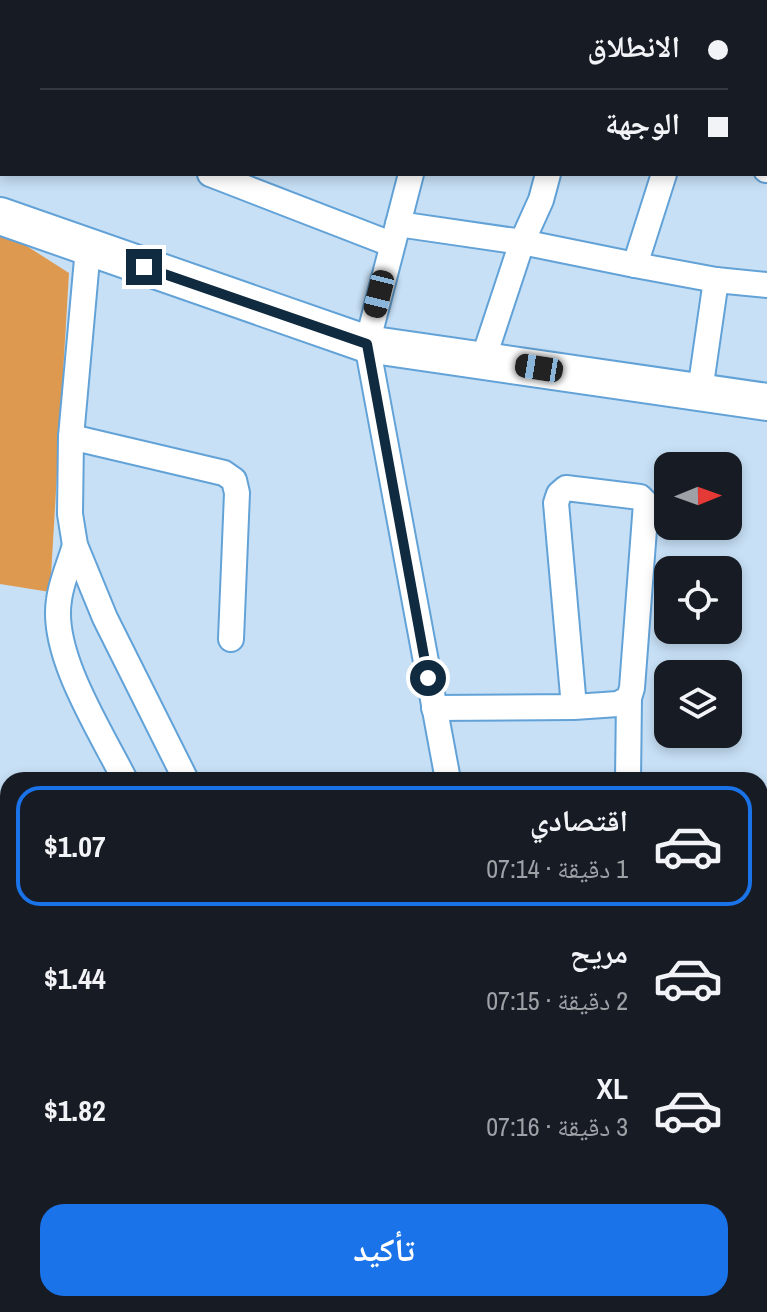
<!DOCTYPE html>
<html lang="ar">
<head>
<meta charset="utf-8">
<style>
	:root { --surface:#171b24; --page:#20242c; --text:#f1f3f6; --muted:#9ea1a6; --line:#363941; --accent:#1a73e8 }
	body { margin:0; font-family:"Archivo Narrow","Noto Naskh Arabic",sans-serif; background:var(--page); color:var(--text); direction:rtl; height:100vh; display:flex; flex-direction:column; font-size:30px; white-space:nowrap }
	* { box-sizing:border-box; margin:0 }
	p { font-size:26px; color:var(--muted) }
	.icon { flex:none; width:44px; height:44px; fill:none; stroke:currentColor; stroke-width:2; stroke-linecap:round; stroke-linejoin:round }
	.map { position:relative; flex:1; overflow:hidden; direction:ltr }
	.panel { position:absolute; left:0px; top:772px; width:768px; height:540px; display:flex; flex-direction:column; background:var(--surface); border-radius:24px 24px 0 0; box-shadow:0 4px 12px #0003; direction:rtl }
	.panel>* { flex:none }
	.guide { position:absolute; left:0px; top:0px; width:768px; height:176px; box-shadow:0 4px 12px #0003; direction:rtl; display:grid; align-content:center; height:176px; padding:0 40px; background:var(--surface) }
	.needle { width:52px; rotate:89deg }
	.fabs { position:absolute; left:654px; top:452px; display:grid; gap:16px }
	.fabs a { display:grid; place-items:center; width:88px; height:88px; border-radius:16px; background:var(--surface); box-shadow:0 4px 12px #0003; font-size:40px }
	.end { position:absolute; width:36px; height:36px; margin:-18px; border:10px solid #102b40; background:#fff; box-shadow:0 0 0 4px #fff }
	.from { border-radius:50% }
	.car { position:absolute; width:24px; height:48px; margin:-24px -12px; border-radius:10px; box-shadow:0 0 6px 2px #0007; background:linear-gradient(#222 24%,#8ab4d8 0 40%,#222 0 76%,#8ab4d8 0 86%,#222 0) }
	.guide b { display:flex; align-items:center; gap:28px; height:76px; font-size:30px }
	.guide b+b { border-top:2px solid var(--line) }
	.guide i { width:20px; height:20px; background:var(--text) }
	ul { padding:14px 0 0; list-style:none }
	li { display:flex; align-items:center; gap:24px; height:120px; margin:0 16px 12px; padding:0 24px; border:4px solid transparent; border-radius:24px }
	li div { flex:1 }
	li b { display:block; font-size:30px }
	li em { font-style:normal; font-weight:700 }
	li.on { border-color:var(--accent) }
	li>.icon { width:72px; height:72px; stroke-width:1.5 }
	.action { display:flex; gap:16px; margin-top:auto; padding:16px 40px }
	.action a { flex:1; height:92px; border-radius:24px; background:var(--accent); color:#fff; font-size:32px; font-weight:700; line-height:92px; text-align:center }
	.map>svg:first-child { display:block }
	.green { fill:#de9950 }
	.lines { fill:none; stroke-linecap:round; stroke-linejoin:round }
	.street-casing { stroke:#62a2d7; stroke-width:28 }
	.secondary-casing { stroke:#62a2d7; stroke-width:40 }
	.street { stroke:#fff; stroke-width:24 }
	.secondary { stroke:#fff; stroke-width:36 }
	.route { stroke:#102b40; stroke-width:10 }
</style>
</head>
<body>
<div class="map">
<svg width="767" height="1312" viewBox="0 0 767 1312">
	<rect width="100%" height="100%" fill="#c7e0f6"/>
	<path class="green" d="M 0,229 L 69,273 L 50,592 L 0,584 Z"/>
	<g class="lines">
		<defs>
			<g id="street">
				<path d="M 223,0 L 227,2"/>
				<path d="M 491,0 L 499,2"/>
				<path d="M 34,2 L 34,0"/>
				<path d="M 335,2 L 336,0"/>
				<path d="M 604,2 L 604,0"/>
				<path d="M 720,2 L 720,0"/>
				<path d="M 766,63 L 767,63"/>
				<path d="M 0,77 L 2,72"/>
				<path d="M 766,170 L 767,170"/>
				<path d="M 210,174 L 391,244"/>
				<path d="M 411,174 L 367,344 L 448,780"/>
				<path d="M 664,174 L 635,265 L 716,280 L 767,285"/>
				<path d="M 398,224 L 522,242 L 635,265"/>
				<path d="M 88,248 L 71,437 L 70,514 L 75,545 L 105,618 L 186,780"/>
				<path d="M 483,360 L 522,242 L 541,200 L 548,174"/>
				<path d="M 700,391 L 716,280"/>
				<path d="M 71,437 L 224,473 L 234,480 L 237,493 L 231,639"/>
				<path d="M 75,545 C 70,563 61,582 59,600 C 50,654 101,732 125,780"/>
				<path d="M 434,708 L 574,707 L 618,704 L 629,698 L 632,688 L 646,503 L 640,497 L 566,488 L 559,494 L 556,503 L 574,707"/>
				<path d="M 628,780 L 629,698"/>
				<path d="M 760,977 L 767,900"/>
				<path d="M 554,1312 L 556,1304"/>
			</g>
			<g id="secondary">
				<path d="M 0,216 L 367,344 L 767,402"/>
				<path d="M 760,1219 L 767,1218"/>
				<path d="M 0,1281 L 8,1281"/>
			</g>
		</defs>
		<use href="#street" class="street-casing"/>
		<use href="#secondary" class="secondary-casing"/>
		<use href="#street" class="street"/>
		<use href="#secondary" class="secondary"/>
	</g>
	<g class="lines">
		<path class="route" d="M 144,267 L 367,344 L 428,678"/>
	</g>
</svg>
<div class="fabs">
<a><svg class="needle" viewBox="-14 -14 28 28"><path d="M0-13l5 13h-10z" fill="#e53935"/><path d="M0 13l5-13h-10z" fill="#9ea1a6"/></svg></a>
<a><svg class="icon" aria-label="locate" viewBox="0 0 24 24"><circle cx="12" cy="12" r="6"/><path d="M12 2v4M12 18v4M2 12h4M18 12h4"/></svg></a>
<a><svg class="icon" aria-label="layers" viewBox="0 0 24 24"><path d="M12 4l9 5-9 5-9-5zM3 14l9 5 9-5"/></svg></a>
</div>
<i class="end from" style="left:428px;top:678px"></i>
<i class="end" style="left:144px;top:267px"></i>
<i class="car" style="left:379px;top:294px;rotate:194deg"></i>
<i class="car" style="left:539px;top:368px;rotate:279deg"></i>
<div class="guide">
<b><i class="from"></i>الانطلاق</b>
<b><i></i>الوجهة</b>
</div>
<section class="panel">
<ul>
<li class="on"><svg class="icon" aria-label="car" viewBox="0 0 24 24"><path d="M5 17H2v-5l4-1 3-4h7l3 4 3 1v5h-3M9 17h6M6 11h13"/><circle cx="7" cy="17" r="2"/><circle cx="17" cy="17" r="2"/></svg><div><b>اقتصادي</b><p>1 دقيقة · 07:14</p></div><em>$1.07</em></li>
<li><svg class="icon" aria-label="car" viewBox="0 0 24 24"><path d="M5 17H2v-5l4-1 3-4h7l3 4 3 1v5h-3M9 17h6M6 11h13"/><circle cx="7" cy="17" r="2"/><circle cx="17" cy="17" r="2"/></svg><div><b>مريح</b><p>2 دقيقة · 07:15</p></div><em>$1.44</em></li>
<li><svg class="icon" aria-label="car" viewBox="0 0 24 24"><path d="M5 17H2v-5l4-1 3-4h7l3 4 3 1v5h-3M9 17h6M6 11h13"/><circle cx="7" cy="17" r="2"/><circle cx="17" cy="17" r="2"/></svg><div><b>XL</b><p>3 دقيقة · 07:16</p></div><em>$1.82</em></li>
</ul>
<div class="action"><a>تأكيد</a></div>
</section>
</div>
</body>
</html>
